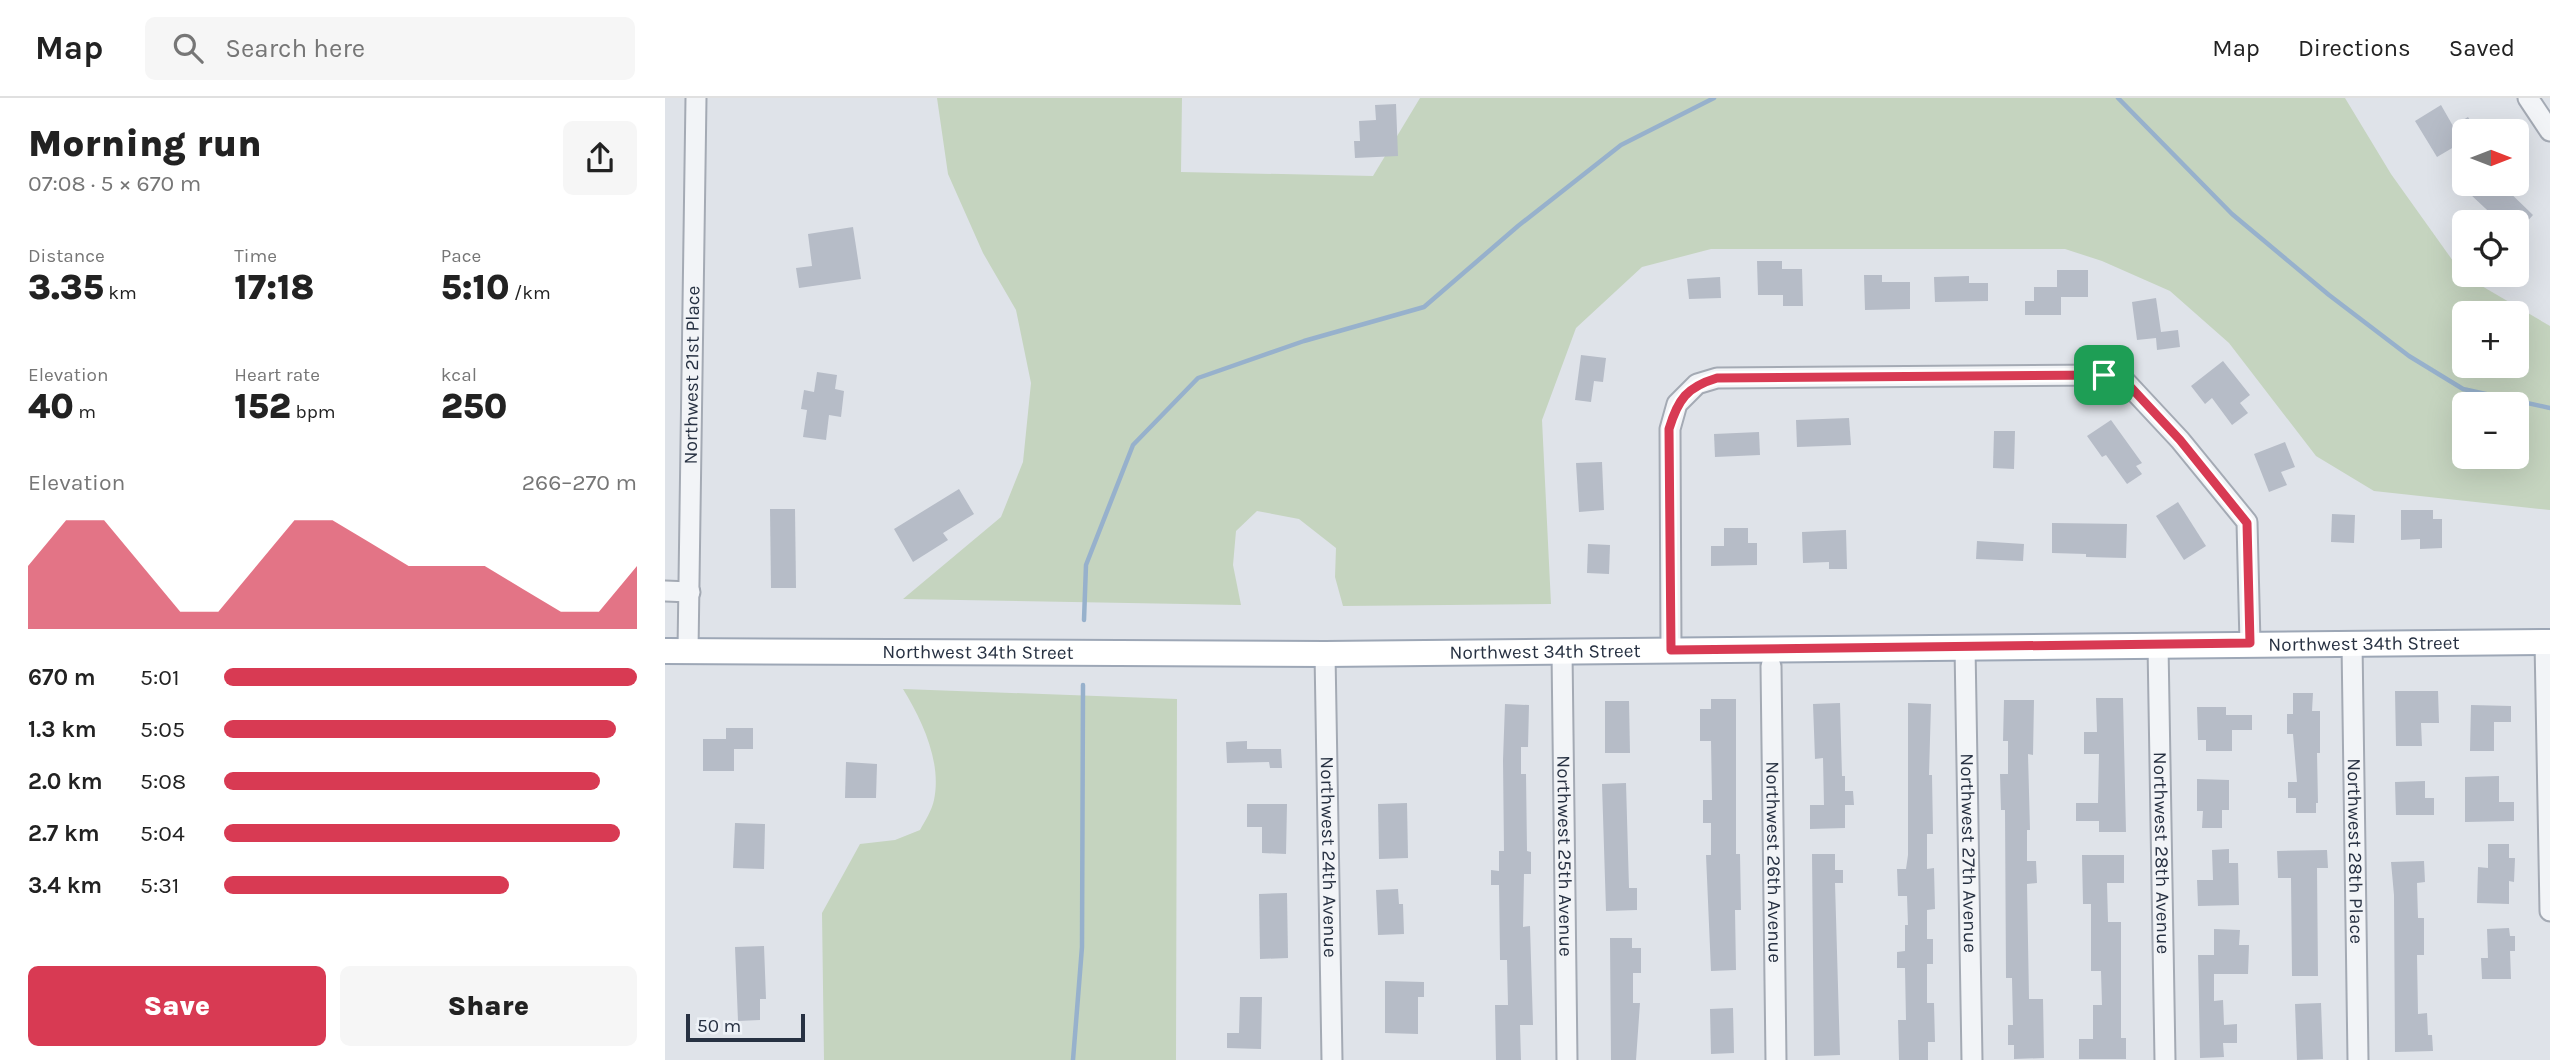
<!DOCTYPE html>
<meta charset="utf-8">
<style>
body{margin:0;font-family:Karla,sans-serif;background:#f6f6f6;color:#222;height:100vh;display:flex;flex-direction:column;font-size:26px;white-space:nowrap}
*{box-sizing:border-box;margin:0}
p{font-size:23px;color:#767676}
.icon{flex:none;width:38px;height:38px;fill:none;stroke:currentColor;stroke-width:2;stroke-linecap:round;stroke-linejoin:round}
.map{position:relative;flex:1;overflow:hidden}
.drawer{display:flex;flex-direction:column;background:#fff;width:665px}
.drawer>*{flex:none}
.needle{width:46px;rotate:90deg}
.fabs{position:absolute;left:1787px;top:21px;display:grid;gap:14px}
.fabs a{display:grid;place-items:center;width:77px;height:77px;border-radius:10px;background:#fff;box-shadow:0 7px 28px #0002;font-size:35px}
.scale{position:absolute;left:21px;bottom:18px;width:119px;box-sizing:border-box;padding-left:7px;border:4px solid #273142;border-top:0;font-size:19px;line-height:24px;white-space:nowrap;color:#273142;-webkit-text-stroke:5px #eef2f7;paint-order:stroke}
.pin{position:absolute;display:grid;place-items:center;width:60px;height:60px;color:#fff;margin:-30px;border-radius:14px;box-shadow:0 4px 10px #0006}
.round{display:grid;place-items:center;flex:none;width:74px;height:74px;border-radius:10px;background:#f6f6f6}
.summary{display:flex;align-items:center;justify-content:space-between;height:119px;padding:0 28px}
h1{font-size:38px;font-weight:800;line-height:52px}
.figures{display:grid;grid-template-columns:repeat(3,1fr);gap:10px;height:119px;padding:7px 28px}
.figures div{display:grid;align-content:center}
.figures b{font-size:35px;font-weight:800}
.figures small{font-size:19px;font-weight:400}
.figures p{font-size:19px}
.chart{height:196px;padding:14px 28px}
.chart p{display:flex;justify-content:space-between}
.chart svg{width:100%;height:126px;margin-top:7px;fill:#d83a53;opacity:.7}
.button{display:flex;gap:14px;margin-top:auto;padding:14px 28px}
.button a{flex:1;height:80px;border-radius:10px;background:#d83a53;color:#fff;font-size:28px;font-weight:800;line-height:80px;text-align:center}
.button a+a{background:#f6f6f6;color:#222}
ul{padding:0 28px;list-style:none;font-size:23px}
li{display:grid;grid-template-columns:112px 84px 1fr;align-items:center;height:52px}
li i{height:18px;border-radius:9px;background:#d83a53}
header{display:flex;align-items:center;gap:42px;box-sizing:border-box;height:98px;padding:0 35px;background:#fff;border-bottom:2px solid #e0e0e0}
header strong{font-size:33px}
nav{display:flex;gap:38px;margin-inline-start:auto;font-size:24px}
.search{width:490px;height:63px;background:#f6f6f6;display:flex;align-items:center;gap:18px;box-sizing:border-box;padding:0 24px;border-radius:10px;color:#767676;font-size:26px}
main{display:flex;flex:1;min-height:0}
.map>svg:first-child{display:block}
</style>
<header>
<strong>Map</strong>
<div class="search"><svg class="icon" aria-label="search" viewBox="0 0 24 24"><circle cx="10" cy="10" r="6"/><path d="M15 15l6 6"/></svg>Search here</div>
<nav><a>Map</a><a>Directions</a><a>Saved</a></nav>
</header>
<main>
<section class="drawer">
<div class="summary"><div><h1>Morning run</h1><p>07:08 · 5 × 670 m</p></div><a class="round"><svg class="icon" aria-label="share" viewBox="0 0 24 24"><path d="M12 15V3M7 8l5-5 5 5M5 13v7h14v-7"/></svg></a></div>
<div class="figures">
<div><p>Distance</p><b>3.35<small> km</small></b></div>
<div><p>Time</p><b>17:18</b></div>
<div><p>Pace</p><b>5:10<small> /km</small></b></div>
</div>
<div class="figures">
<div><p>Elevation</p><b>40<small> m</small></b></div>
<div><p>Heart rate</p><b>152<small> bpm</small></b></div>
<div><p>kcal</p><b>250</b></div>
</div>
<div class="chart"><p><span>Elevation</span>266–270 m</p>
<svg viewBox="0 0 160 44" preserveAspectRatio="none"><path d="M0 44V22L10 6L20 6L30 22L40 38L50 38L60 22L70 6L80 6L90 14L100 22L110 22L120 22L130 30L140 38L150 38L160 22V44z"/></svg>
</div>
<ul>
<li><b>670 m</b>5:01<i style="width:100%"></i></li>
<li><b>1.3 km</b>5:05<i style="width:95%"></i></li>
<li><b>2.0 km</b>5:08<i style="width:91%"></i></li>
<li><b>2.7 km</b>5:04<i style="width:96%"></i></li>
<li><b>3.4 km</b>5:31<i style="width:69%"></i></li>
</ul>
<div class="button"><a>Save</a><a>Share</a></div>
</section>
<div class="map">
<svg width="1885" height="962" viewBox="0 0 1885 962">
<rect width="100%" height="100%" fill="#dfe3e9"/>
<!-- green -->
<g fill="#c5d4bf" fill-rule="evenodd">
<path d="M272,0H517L516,74L708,78L755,0H1680L1726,76L1798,177L1885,228V412L1709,393L1651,358L1564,245L1505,193L1437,163L1400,151H1046L977,169L911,230L877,322L886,506L678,508L670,479L671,450L634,421L592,413L571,433L568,467L576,507L238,501L336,419L358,364L366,285L351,212L318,155L283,76ZM1799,215H1852V268H1799ZM1799,306H1852V359H1799Z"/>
<path d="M238,591L512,601L511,962H159L157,815L195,746L230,742L255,732C260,723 267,712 269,702C277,664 257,622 238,591Z"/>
</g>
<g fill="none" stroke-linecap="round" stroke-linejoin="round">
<!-- stream -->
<g stroke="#97b1cc" stroke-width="4.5">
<polyline points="1453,0 1567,116 1664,197 1744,258 1798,291 1885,310"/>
<polyline points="419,522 421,467 468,347 533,280 639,243 759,209 853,128 956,47 1049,0"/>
<polyline points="408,962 417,849 418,587"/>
</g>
</g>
<!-- building -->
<g fill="#b6bcc7">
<polygon points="731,6 733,58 690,60 689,43 695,43 694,23 711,22 710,7"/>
<polygon points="1776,7 1788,28 1803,19 1812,33 1799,33 1799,43 1772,59 1750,23"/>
<polygon points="1815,86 1836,86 1868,117 1852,135 1852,124 1835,124 1805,96"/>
<polygon points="188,129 196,181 134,190 131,170 147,168 143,136"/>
<polygon points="1092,163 1117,163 1117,171 1137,171 1138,208 1118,208 1118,197 1093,197"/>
<polygon points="1392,172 1423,172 1423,199 1396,199 1396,217 1360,217 1360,203 1369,203 1369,189 1392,189"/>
<polygon points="1199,177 1217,177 1217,184 1245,184 1245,211 1200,212"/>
<polygon points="1304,178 1304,185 1323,185 1323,203 1270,204 1269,179"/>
<polygon points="1055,179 1056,200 1024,201 1022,181"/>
<polygon points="1491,200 1496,234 1513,232 1515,249 1492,252 1491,240 1472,242 1467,204"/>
<polygon points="916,257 941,260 938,284 929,283 926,304 910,302"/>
<polygon points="1558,263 1585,297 1575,305 1583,315 1567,327 1547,300 1540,306 1526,288"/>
<polygon points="152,274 172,277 170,291 179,293 176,319 164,317 161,342 138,339 142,312 136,311 139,292 149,294"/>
<polygon points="1184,320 1186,347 1132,349 1131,322"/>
<polygon points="1446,322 1477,365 1471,368 1477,376 1462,386 1441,357 1437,359 1422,338"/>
<polygon points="1329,333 1350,333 1349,371 1328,370"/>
<polygon points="1094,334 1095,357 1050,359 1049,336"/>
<polygon points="1620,344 1630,369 1616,374 1622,387 1604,394 1589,356"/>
<polygon points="937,364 939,412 914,414 911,365"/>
<polygon points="294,391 309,416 278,435 283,442 248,464 229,431"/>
<polygon points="1513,404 1541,448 1519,462 1491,418"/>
<polygon points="105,411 130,411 131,490 106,490"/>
<polygon points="1736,412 1768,412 1768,421 1777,421 1777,450 1755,451 1755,441 1736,442"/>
<polygon points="1667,416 1690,417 1689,445 1666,444"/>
<polygon points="1387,425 1462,426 1461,460 1421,459 1421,456 1387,455"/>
<polygon points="1059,430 1083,430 1083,445 1092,445 1092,467 1046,468 1046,448 1059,448"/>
<polygon points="1181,432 1182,471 1164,471 1164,464 1138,465 1137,434"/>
<polygon points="1312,443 1359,446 1358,463 1311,461"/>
<polygon points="923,446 945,447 944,476 922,475"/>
<polygon points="1730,593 1773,593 1774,625 1756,625 1757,648 1731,648"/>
<polygon points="1628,595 1648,595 1647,613 1655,613 1655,655 1652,655 1653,705 1651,705 1651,715 1631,715 1631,700 1623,700 1623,684 1632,684 1628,636 1622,636 1622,616 1628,616"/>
<polygon points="1431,600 1458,600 1461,734 1434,734 1434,723 1411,723 1411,705 1433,705 1434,656 1419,656 1419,634 1432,634"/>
<polygon points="1046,601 1071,601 1071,756 1075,756 1076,812 1070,812 1071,872 1046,873 1041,757 1046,757 1046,725 1038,725 1038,702 1047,702 1046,643 1035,643 1035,611 1046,611"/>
<polygon points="1339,602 1369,602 1368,657 1363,656 1365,732 1362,732 1362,763 1371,763 1372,785 1362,786 1364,901 1378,901 1379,960 1349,961 1349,947 1343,947 1343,927 1348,927 1347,880 1341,880 1340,712 1336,712 1335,676 1343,676 1343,643 1338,643"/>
<polygon points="940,603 964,603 965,655 940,655"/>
<polygon points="1175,605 1177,678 1180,678 1180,693 1188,693 1189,707 1180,707 1180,730 1145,731 1145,707 1159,707 1158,660 1150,661 1148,606"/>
<polygon points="1243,605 1266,606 1264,677 1267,677 1268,736 1262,736 1262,771 1269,770 1270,811 1262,812 1262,841 1268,841 1268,866 1262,866 1262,905 1269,905 1270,944 1263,944 1263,962 1234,962 1233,922 1241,922 1240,870 1232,870 1232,854 1240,853 1240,827 1243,827 1242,798 1233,798 1232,771 1241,771 1243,757"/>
<polygon points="840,606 864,607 863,649 856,649 856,676 861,676 862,753 866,754 866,776 859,776 858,829 865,828 868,927 855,927 856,962 831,962 830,907 843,907 842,862 835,862 834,787 826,787 826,772 834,773 834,753 839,753 838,662"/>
<polygon points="1806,607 1846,608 1846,624 1829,624 1829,653 1805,653"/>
<polygon points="1532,609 1561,609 1561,617 1587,617 1587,632 1567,632 1567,653 1541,653 1541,642 1533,642"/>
<polygon points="61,630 88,630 88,651 69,651 69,673 38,673 38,641 61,641"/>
<polygon points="582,643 582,651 616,651 617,670 605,670 604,664 562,665 561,644"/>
<polygon points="181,664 212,666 211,700 180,700"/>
<polygon points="1834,678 1834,704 1849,704 1849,723 1800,724 1800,679"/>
<polygon points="1532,681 1564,682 1564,712 1557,712 1557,730 1537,730 1538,713 1532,713"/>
<polygon points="1760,683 1760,700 1769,700 1769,717 1731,717 1730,684"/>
<polygon points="961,685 964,790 972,790 972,812 941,813 937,686"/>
<polygon points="742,705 743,760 714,761 713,706"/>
<polygon points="582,706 622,706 621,756 597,755 597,729 582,729"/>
<polygon points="70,725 100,726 99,771 68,770"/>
<polygon points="1823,746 1844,746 1844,760 1850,760 1849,784 1844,783 1844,806 1812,805 1813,769 1823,770"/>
<polygon points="1564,751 1564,765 1573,765 1574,807 1533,808 1532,782 1548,782 1547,752"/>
<polygon points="1662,752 1663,770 1652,770 1653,878 1627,878 1626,780 1613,780 1612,753"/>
<polygon points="1147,756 1170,756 1170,772 1178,772 1178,785 1170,785 1175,957 1149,958"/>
<polygon points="1417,757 1459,757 1459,785 1442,785 1443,824 1456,824 1456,940 1461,940 1461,961 1414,961 1414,941 1428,941 1428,907 1437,907 1436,873 1426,873 1426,806 1418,806"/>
<polygon points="1759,763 1760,784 1752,785 1753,820 1759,820 1759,857 1752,857 1753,916 1762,915 1763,937 1767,937 1768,953 1730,954 1729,797 1726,764"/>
<polygon points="733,791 734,806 738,806 739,836 713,837 711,792"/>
<polygon points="622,795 623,860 595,861 594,796"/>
<polygon points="1844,830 1845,838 1850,838 1850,853 1845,853 1846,881 1817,881 1816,860 1823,860 1822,831"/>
<polygon points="1549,831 1575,832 1574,847 1584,847 1583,876 1549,876 1549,903 1558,902 1559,927 1572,926 1572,945 1558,945 1559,959 1535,960 1533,857 1549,857"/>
<polygon points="945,840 967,840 967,850 976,850 976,875 968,875 968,905 975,905 971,962 946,962"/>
<polygon points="99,848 101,901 95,901 95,922 73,923 70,849"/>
<polygon points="720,883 759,884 759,899 753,899 753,936 720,935"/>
<polygon points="575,899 597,899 596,951 562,950 562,935 574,935"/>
<polygon points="1656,905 1658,961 1632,962 1630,906"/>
<polygon points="1068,910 1069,955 1046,956 1045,911"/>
</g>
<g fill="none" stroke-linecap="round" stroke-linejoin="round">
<defs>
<g id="minor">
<polyline points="1863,0 1885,33"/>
<polyline points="0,493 25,494"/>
<polyline points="1880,544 1885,813"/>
<path id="s1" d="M1687,545L1693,962"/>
<path id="s2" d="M1493,547L1500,962"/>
<path id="s3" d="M1300,549L1307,962"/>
<polyline points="1006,552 1005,331 1012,306 1032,286 1052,280 1439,277 1459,282 1515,342 1582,424 1585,545"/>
<path id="s4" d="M23,553L31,0"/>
<path id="s5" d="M897,553L902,962"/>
<path id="s6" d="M660,556L667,962"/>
<path id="s7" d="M1106,568L1111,962"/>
</g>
<g id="major">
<path id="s8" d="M0,553L660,556L1885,544"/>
</g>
</defs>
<!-- minor casing -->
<use href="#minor" stroke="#a4aab4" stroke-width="23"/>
<!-- major casing -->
<use href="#major" stroke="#9da7b6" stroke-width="28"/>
<!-- minor -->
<use href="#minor" stroke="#f2f4f7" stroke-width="19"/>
<!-- major -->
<use href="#major" stroke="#fff" stroke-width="24"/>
</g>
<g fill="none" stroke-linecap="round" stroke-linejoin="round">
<defs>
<path id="route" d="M1439,277L1459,282L1515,342L1582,425L1585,545L1006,552L1004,331C1013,301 1022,289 1052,280Z"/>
</defs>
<!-- route casing -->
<use href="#route" stroke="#fff" stroke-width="14"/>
<!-- route -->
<use href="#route" stroke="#d83a53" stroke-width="9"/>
</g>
<g text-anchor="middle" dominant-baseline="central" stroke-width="5" stroke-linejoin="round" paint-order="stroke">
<!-- street labels -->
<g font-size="19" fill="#273142" stroke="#eef2f7">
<text stroke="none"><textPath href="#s4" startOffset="276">Northwest 21st Place</textPath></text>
<text stroke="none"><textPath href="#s8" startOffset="1699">Northwest 34th Street</textPath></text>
<text stroke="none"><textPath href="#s8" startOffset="880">Northwest 34th Street</textPath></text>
<text stroke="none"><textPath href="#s8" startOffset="313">Northwest 34th Street</textPath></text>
<text stroke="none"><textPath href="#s1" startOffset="208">Northwest 28th Place</textPath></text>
<text stroke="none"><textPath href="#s2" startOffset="208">Northwest 28th Avenue</textPath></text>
<text stroke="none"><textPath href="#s3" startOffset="206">Northwest 27th Avenue</textPath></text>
<text stroke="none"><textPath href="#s5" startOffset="205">Northwest 25th Avenue</textPath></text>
<text stroke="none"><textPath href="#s6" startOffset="203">Northwest 24th Avenue</textPath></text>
<text stroke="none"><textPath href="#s7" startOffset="196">Northwest 26th Avenue</textPath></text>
</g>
</g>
</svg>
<div class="fabs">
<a><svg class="needle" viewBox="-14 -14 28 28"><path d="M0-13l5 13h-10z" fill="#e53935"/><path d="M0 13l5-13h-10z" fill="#767676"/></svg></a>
<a><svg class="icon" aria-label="locate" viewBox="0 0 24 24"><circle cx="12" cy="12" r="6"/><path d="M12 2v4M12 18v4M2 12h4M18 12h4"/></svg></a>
<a>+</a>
<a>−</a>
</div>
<div class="scale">50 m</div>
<div class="pin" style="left:1439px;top:277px;background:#1e9e55"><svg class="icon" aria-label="arrive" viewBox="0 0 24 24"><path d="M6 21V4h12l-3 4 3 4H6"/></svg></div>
</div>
</main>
